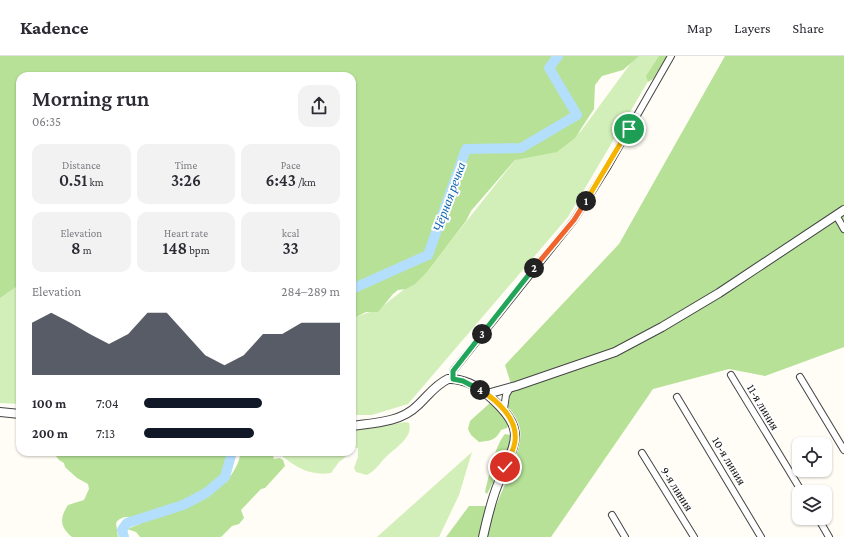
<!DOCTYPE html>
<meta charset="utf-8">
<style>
body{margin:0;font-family:"Crimson Pro",serif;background:#f2f2f3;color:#2b2b33;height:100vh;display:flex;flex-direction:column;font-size:15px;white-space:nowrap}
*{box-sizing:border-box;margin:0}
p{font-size:13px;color:#7c7c81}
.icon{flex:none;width:22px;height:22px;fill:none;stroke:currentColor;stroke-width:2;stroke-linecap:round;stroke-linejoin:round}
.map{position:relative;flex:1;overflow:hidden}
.panel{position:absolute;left:16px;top:16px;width:340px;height:384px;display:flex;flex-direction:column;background:#fff;border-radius:12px;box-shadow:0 1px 3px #0004}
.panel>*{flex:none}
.tools{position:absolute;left:792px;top:381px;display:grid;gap:8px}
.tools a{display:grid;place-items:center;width:40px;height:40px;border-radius:8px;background:#fff;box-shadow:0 1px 3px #0004;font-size:20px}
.pin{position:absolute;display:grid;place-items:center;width:34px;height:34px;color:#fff;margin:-17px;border:2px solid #fff;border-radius:50%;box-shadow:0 1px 4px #0007}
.km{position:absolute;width:20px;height:20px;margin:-10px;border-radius:50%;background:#222;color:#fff;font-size:11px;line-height:20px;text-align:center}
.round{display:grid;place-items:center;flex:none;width:42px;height:42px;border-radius:12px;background:#f2f2f3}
.summary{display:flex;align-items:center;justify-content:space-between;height:68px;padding:0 16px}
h1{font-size:22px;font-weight:600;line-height:30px}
.metrics{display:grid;grid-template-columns:repeat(3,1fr);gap:6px;height:68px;padding:4px 16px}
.metrics div{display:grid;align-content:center;border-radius:10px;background:#f2f2f3;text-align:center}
.metrics b{font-size:17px;font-weight:600}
.metrics small{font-size:11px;font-weight:400}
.metrics p{font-size:11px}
.chart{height:112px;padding:8px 16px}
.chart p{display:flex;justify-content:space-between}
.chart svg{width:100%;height:72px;margin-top:4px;fill:#111827;opacity:.7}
ul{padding:0 16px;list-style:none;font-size:13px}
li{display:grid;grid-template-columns:64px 48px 1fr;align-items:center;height:30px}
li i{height:10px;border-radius:5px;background:#111827}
header{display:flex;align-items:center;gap:24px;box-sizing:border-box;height:56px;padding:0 20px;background:#fff;border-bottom:1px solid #e1e1e2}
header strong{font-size:19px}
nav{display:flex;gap:22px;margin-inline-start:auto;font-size:14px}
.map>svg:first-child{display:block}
</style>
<header>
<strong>Kadence</strong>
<nav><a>Map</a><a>Layers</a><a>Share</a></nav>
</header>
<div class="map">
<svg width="844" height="481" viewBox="0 0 844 481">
<rect width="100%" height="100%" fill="#fffdf5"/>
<!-- green -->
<g fill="#d3efb9">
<polygon points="636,0 663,0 568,161 408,348 372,359 352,359 352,262 379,253 426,216 516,103 554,96 581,75"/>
<polygon points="20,227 20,348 0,347 0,241"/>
<path d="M406,366L409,367C414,382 393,393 385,402C379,408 375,415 367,419L356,416L354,412L358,401V392H352V375Z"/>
<path d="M281,396H348L349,398L339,406L331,417C311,420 296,412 281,399Z"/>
<polygon points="472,396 459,439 439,481 377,481"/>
</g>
<!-- forest -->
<g fill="#b6e197">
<polygon points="0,0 639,0 623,14 602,20 595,29 594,53 575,82 557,96 515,104 471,155 466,165 426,217 415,228 406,233 398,234 393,238 378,256 366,256 352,263 352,20 20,20 20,228 0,242"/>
<polygon points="659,0 667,0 653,23 648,26 646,20"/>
<path d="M725,0H844V291L765,320L729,313L653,333L551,481H446L469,450H496C503,431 524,391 520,373C518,364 514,358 508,351L510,339L513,334L505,309L619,188Z"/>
<path d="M491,346L502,357L508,369L507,372L501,374C496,384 490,385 479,386L471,379L468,373L470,365Z"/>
<path d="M505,378L510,379L509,395L487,438L485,436C489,420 495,389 505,378Z"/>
<path d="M53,396H229V411L217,427H226C231,419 241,406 240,396H272L274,403L280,402L283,404L285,410L265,432L261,433L241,454L244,462L239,468L232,470L221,481H140L136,476L127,473L140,468C135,459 121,459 116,467L118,481H72C59,471 60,461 68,449L84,444L89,433L88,428L77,422L65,411L64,407L59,404Z"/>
</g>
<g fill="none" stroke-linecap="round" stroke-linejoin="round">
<!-- river -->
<g stroke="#b4dffc" stroke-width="10">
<polyline points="352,233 428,199 466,93 521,92 577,59 549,12 558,0"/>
<polyline points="124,481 122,474 127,467 183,449 206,437 225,421 232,396"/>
</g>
<defs>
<g id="minor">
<polyline points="836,159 844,173"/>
<polyline points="731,319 802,436"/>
<polyline points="800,321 844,394"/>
<polyline points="453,323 453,315 574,164 608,110 671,0"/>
<polyline points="677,341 761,481"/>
<polyline points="504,353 506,339 510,332"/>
<polyline points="642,397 694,481"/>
<polyline points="612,459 625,481"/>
<polyline points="818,462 829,481"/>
</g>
<g id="tertiary">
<polyline points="487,338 516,330 615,296 662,271 719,237 844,154"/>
<polyline points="0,356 20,358"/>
<path d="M352,370C374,367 401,366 417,350C427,341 435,329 448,323C462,322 478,330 489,340C529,375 515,385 498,428C491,445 487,463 483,481"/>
</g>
</defs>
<!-- minor casing -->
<use href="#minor" stroke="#444" stroke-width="8"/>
<!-- tertiary casing -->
<use href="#tertiary" stroke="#444" stroke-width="10"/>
<!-- minor -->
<use href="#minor" stroke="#fff" stroke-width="6"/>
<!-- tertiary -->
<use href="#tertiary" stroke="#fff" stroke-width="8"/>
</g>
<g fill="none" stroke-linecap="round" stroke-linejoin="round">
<defs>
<polyline id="split-1" points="586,145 629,73"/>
<polyline id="split-2" points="534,212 574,164 586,145"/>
<polyline id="split-3" points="482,278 534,212"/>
<polyline id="split-4" points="480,334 463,325 453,323 453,315 482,278"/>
<path id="split-5" d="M480,334C497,344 518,363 515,385C514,394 509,403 505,411"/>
</defs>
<!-- split-1 casing -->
<use href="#split-1" stroke="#fff" stroke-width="8"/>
<!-- split-2 casing -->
<use href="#split-2" stroke="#fff" stroke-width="8"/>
<!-- split-3 casing -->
<use href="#split-3" stroke="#fff" stroke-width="8"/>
<!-- split-4 casing -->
<use href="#split-4" stroke="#fff" stroke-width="8"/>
<!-- split-5 casing -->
<use href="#split-5" stroke="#fff" stroke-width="8"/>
<!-- split-1 -->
<use href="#split-1" stroke="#f5b400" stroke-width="5"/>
<!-- split-2 -->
<use href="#split-2" stroke="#f0652b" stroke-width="5"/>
<!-- split-3 -->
<use href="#split-3" stroke="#22a559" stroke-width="5"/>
<!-- split-4 -->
<use href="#split-4" stroke="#22a559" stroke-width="5"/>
<!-- split-5 -->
<use href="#split-5" stroke="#f5b400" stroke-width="5"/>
</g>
<g text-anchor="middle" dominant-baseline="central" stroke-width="4" stroke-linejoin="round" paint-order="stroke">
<!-- street labels -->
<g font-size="12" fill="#111" stroke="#fff">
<text transform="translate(763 351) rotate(59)">11-я линия</text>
<text transform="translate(729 405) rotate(59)">10-я линия</text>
<text transform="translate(677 433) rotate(58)">9-я линия</text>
</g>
<!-- water labels -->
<g font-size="13" font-style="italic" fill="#0c64b1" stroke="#fff">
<text transform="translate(449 141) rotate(-70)">Чёрная речка</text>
</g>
</g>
</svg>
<div class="tools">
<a><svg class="icon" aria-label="locate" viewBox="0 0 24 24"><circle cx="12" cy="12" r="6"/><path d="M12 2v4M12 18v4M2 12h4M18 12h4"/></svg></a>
<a><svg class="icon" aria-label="layers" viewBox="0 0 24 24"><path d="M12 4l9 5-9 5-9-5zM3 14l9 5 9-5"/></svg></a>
</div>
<div class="pin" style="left:629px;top:73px;background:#1e9e55"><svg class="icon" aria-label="arrive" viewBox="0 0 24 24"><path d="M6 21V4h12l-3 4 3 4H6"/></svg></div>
<div class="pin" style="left:505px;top:411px;background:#d93025"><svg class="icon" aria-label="check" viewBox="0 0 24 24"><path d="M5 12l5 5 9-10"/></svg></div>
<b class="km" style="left:586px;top:145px">1</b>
<b class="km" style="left:534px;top:212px">2</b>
<b class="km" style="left:482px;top:278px">3</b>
<b class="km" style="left:480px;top:334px">4</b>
<section class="panel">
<div class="summary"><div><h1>Morning run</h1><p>06:35</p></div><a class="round"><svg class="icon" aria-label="share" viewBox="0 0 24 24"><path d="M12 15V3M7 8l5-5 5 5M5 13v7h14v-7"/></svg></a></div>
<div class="metrics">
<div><p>Distance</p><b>0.51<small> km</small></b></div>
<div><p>Time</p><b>3:26</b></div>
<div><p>Pace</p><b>6:43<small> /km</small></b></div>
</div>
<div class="metrics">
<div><p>Elevation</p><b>8<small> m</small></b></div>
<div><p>Heart rate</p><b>148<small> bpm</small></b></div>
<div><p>kcal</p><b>33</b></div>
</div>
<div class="chart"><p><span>Elevation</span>284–289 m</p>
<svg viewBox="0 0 160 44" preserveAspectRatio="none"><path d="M0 44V12L10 6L20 12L30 19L40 25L50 19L60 6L70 6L80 19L90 32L100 38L110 32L120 19L130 19L140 12L150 12L160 12V44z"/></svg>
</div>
<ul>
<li><b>100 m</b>7:04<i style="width:60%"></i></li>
<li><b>200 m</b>7:13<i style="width:56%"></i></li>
</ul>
</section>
</div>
